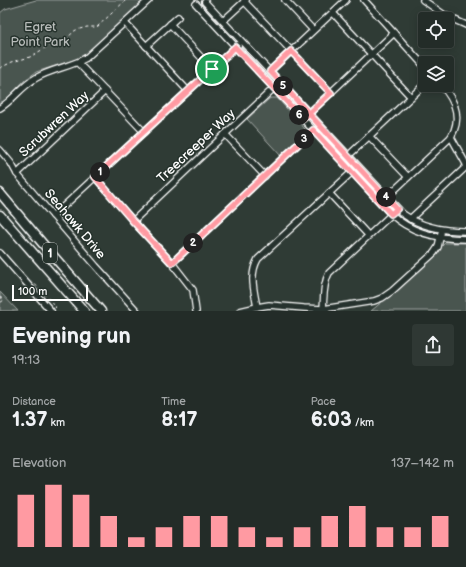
<!DOCTYPE html>
<meta charset="utf-8">
<style>
body{margin:0;font-family:"Balsamiq Sans",sans-serif;background:#2f3834;color:#f1f3f6;height:100vh;display:flex;flex-direction:column;font-size:15px;white-space:nowrap}
*{box-sizing:border-box;margin:0}
p{font-size:13px;color:#a3a7a8}
.icon{flex:none;width:22px;height:22px;fill:none;stroke:currentColor;stroke-width:2;stroke-linecap:round;stroke-linejoin:round}
.map{position:relative;height:311px;overflow:hidden}
.details{display:flex;flex-direction:column;background:#232c28;flex:1}
.details>*{flex:none}
.controls{position:absolute;left:418px;top:12px;display:grid;gap:8px}
.controls a{display:grid;place-items:center;width:36px;height:36px;border-radius:4px;background:#232c28;box-shadow:0 2px 10px #0003,0 0 0 1px #404845;font-size:20px}
.scale{position:absolute;left:12px;bottom:10px;width:76px;box-sizing:border-box;padding-left:4px;border:2px solid #fff;border-top:0;font-size:11px;line-height:14px;white-space:nowrap;color:#fff;-webkit-text-stroke:3px #26332d;paint-order:stroke}
.pin{position:absolute;display:grid;place-items:center;width:34px;height:34px;color:#fff;margin:-17px;border:2px solid #fff;border-radius:50%;box-shadow:0 1px 4px #0007}
.km{position:absolute;width:20px;height:20px;margin:-10px;border-radius:50%;background:#222;color:#fff;font-size:11px;line-height:20px;text-align:center}
.round{display:grid;place-items:center;flex:none;width:42px;height:42px;border-radius:4px;background:#2f3834}
.overview{display:flex;align-items:center;justify-content:space-between;height:68px;padding:0 12px}
h1{font-size:22px;font-weight:700;line-height:30px}
.figures{display:grid;grid-template-columns:repeat(3,1fr);gap:6px;height:68px;padding:4px 12px}
.figures div{display:grid;align-content:center}
.figures b{font-size:20px;font-weight:700}
.figures small{font-size:11px;font-weight:400}
.figures p{font-size:11px}
.chart{height:112px;padding:8px 12px}
.chart p{display:flex;justify-content:space-between}
.chart svg{width:100%;height:72px;margin-top:4px;stroke:#ff9aa2;stroke-width:6}
.map>svg:first-child{display:block}
</style>
<div class="map">
<svg width="466" height="311" viewBox="0 0 466 311">
<rect width="100%" height="100%" fill="#2f3b35"/>
<filter id="ink" filterUnits="userSpaceOnUse"><feTurbulence type="fractalNoise" baseFrequency=".025" numOctaves="2"/><feDisplacementMap in="SourceGraphic" scale="8" xChannelSelector="R" yChannelSelector="G"/><feConvolveMatrix kernelMatrix="1 2 1 2 8 2 1 2 1" color-interpolation-filters="sRGB"/></filter>
<g filter="url(#ink)">
<!-- green -->
<g fill="#4a544f" stroke="#a4aaa7">
<polygon points="36,0 145,0 88,52 77,59 36,72 25,80 3,102 0,104 0,13 5,9"/>
<polygon points="271,98 277,98 305,129 303,136 281,156 247,119 269,99"/>
<polygon points="445,243 466,243 466,311 371,311 395,291"/>
<polygon points="0,292 18,311 0,311"/>
</g>
<g fill="none" stroke-linecap="round" stroke-linejoin="round">
<defs>
<g id="minor">
<polyline points="285,0 313,30"/>
<polyline points="364,0 425,67"/>
<polyline points="423,0 446,16 466,25"/>
<polyline points="244,1 331,93"/>
<path d="M205,2L403,214C421,227 444,231 466,231"/>
<path d="M196,4L391,214C411,233 439,239 466,239"/>
<polyline points="333,13 411,97"/>
<polyline points="223,21 246,0"/>
<polyline points="125,23 188,91"/>
<polyline points="170,24 212,69"/>
<polyline points="146,46 178,17"/>
<polyline points="78,63 105,91 144,132"/>
<polyline points="270,71 346,0"/>
<path d="M0,108C13,100 22,86 36,78C51,69 70,67 86,58L149,0"/>
<polyline points="307,115 394,33"/>
<polyline points="225,134 265,176"/>
<polyline points="369,136 408,177"/>
<polyline points="451,137 466,164"/>
<polyline points="0,150 11,163 17,174 96,266 137,311"/>
<polyline points="348,156 425,84"/>
<polyline points="17,174 105,91"/>
<polyline points="95,177 133,221 172,263 193,290 196,311"/>
<polyline points="329,193 368,235"/>
<path d="M387,197L451,137C462,118 456,101 441,85"/>
<polyline points="53,216 238,45"/>
<polyline points="410,219 466,167"/>
<polyline points="133,221 274,88"/>
<polyline points="0,253 51,311"/>
<polyline points="172,263 313,130"/>
<path d="M257,307C254,290 249,275 258,259L352,172"/>
<path d="M323,309C324,297 323,284 329,273L397,209"/>
<polyline points="240,311 257,307 269,305 304,308 323,309 374,301 382,298 392,291 434,253 438,247 441,233"/>
</g>
<g id="highway">
<polyline points="0,193 43,244 101,311"/>
<polyline points="0,215 84,311"/>
</g>
</defs>
<!-- minor casing -->
<use href="#minor" stroke="#fff" stroke-width="8"/>
<!-- highway casing -->
<use href="#highway" stroke="#fff" stroke-width="11"/>
<!-- path -->
<g stroke="#fff" stroke-width="1" stroke-dasharray="3 3" stroke-linecap="butt">
<polyline points="0,68 12,62 30,57 45,48 66,40 73,32 76,30 87,27 97,27 126,0"/>
<polyline points="31,280 56,307 55,308"/>
<polyline points="0,297 4,300 0,303"/>
</g>
<!-- minor -->
<use href="#minor" stroke="#26332d" stroke-width="5.5"/>
<!-- highway -->
<use href="#highway" stroke="#26332d" stroke-width="8"/>
</g>
</g>
<g fill="none" stroke-linecap="round" stroke-linejoin="round" filter="url(#ink)">
<defs>
<path id="route" d="M212,69L95,177L133,221L172,263L313,130L391,214L397,209C354,163 312,117 270,71L291,51L331,93L303,119L235,47L212,69"/>
</defs>
<!-- route casing -->
<use href="#route" stroke="#fff" stroke-width="8"/>
<!-- route -->
<use href="#route" stroke="#ff9aa2" stroke-width="5"/>
</g>
<g text-anchor="middle" dominant-baseline="central" stroke-width="3" stroke-linejoin="round" paint-order="stroke">
<!-- shield labels -->
<rect fill="#26332d" stroke="#bec2c0" stroke-width="1" x="43" y="243" width="14" height="20" rx="3"/>
<g font-size="12" font-weight="bold" fill="#fff">
<text x="50" y="253">1</text>
</g>
<!-- park labels -->
<g font-size="13" fill="#b7bbb9" stroke="#26332d">
<text x="40" y="27">Egret<tspan x="40" dy="15">Point Park</tspan></text>
</g>
<!-- street labels -->
<g font-size="13" fill="#fff" stroke="#26332d">
<text transform="translate(54 124) rotate(-43)">Scrubwren Way</text>
<text transform="translate(196 146) rotate(-43)">Treecreeper Way</text>
<text transform="translate(75 224) rotate(50)">Seahawk Drive</text>
</g>
</g>
</svg>
<div class="controls">
<a><svg class="icon" aria-label="locate" viewBox="0 0 24 24"><circle cx="12" cy="12" r="6"/><path d="M12 2v4M12 18v4M2 12h4M18 12h4"/></svg></a>
<a><svg class="icon" aria-label="layers" viewBox="0 0 24 24"><path d="M12 4l9 5-9 5-9-5zM3 14l9 5 9-5"/></svg></a>
</div>
<div class="scale">100 m</div>
<div class="pin" style="left:212px;top:69px;background:#1e9e55"><svg class="icon" aria-label="arrive" viewBox="0 0 24 24"><path d="M6 21V4h12l-3 4 3 4H6"/></svg></div>
<b class="km" style="left:100px;top:172px">1</b>
<b class="km" style="left:193px;top:243px">2</b>
<b class="km" style="left:304px;top:139px">3</b>
<b class="km" style="left:386px;top:197px">4</b>
<b class="km" style="left:283px;top:86px">5</b>
<b class="km" style="left:299px;top:115px">6</b>
</div>
<section class="details">
<div class="overview"><div><h1>Evening run</h1><p>19:13</p></div><a class="round"><svg class="icon" aria-label="share" viewBox="0 0 24 24"><path d="M12 15V3M7 8l5-5 5 5M5 13v7h14v-7"/></svg></a></div>
<div class="figures">
<div><p>Distance</p><b>1.37<small> km</small></b></div>
<div><p>Time</p><b>8:17</b></div>
<div><p>Pace</p><b>6:03<small> /km</small></b></div>
</div>
<div class="chart"><p><span>Elevation</span>137–142 m</p>
<svg viewBox="0 0 160 44" preserveAspectRatio="none"><path d="M5 44V12M15 44V6M25 44V12M35 44V25M45 44V38M55 44V32M65 44V25M75 44V25M85 44V32M95 44V38M105 44V32M115 44V25M125 44V19M135 44V32M145 44V32M155 44V25"/></svg>
</div>
</section>
